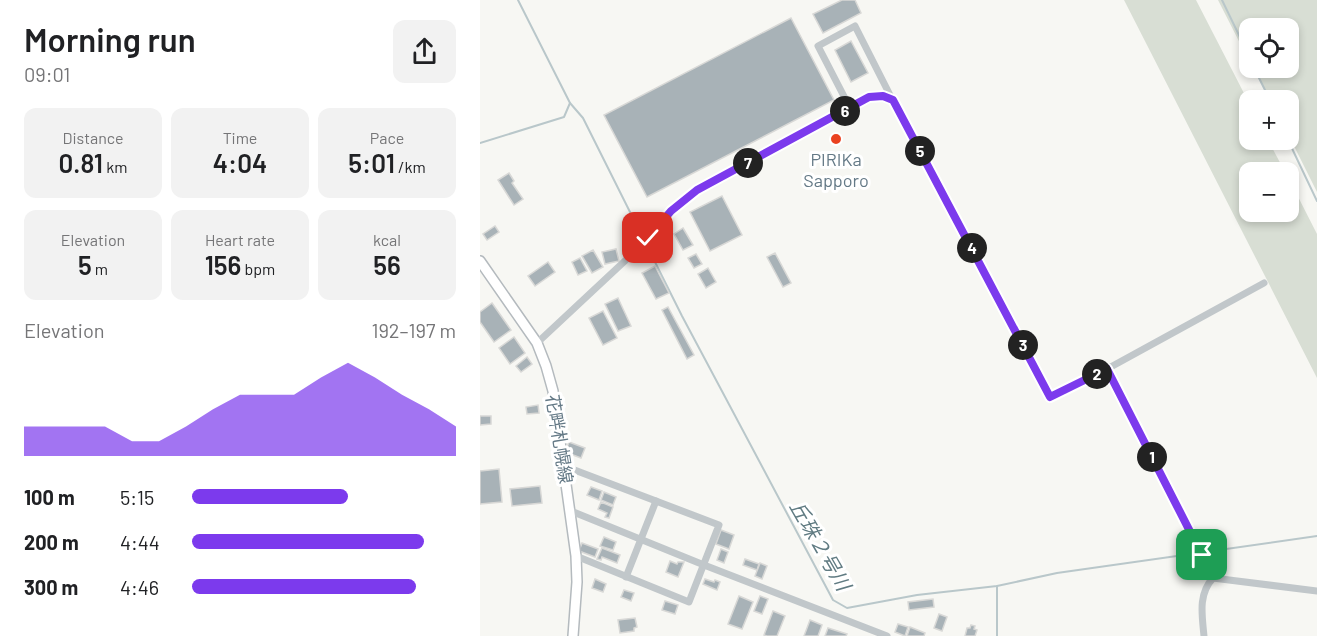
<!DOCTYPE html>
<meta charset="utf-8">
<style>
body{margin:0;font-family:Barlow,"Noto Sans JP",sans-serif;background:#f2f2f2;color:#202124;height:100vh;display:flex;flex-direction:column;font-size:22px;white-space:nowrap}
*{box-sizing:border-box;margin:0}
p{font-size:20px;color:#757577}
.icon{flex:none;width:33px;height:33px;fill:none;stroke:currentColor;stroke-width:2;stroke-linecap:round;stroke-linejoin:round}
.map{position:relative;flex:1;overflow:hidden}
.drawer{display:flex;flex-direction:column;background:#fff;width:480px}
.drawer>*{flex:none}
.tools{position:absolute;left:759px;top:18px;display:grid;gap:12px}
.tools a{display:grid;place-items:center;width:60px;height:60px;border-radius:12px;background:#fff;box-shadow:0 3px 9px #0003;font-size:30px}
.pin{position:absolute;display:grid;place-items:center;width:51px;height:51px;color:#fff;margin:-26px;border-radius:12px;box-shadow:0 3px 9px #0006}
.km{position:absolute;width:30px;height:30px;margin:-15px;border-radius:50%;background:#222;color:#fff;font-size:16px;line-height:30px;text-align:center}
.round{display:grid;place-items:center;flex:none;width:63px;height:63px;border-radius:12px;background:#f2f2f2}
.headline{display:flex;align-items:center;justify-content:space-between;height:102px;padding:0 24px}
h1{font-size:33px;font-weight:600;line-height:45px}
.stats{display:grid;grid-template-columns:repeat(3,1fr);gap:9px;height:102px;padding:6px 24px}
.stats div{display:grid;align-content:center;border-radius:12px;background:#f2f2f2;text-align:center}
.stats b{font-size:26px;font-weight:600}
.stats small{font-size:16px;font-weight:400}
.stats p{font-size:16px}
.chart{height:168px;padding:12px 24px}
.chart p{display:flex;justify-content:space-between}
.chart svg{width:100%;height:108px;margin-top:6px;fill:#7c3aed;opacity:.7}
ul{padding:0 24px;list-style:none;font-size:20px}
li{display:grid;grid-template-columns:96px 72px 1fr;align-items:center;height:45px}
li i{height:15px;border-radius:8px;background:#7c3aed}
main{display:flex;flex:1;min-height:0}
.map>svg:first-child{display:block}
</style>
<main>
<section class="drawer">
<div class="headline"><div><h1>Morning run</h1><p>09:01</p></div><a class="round"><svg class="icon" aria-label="share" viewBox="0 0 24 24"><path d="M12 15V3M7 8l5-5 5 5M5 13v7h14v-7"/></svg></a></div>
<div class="stats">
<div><p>Distance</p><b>0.81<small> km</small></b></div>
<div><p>Time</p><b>4:04</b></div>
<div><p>Pace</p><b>5:01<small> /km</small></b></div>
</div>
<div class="stats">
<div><p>Elevation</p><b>5<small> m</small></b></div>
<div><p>Heart rate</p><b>156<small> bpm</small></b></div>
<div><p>kcal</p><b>56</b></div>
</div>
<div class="chart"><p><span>Elevation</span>192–197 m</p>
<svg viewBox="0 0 160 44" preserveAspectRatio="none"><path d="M0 44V32L10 32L20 32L30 32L40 38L50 38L60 32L70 25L80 19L90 19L100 19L110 12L120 6L130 12L140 19L150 25L160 32V44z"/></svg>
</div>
<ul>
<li><b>100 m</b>5:15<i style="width:59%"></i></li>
<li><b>200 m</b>4:44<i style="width:88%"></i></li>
<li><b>300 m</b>4:46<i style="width:85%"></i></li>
</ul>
</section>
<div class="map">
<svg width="837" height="636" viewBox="0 0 837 636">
<rect width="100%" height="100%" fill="#f7f7f3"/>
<!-- green -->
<g fill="#d8ded4">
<polygon points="644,0 716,0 769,103 770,140 788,140 805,172 770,172 770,212 808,212 809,179 837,234 837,378"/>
<polygon points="738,0 837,0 837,192 809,136 808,100 790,100 773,68 808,68 808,28 770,28 769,61"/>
</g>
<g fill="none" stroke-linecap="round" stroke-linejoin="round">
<!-- stream -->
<g stroke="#b9c7ca" stroke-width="2">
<polyline points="38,0 90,103 103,118 202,316 353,600 367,608 437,595 517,586 577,573 837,536"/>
<polyline points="742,0 770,58"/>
<polyline points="774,68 790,100"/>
<polyline points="808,140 837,201"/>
<polyline points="0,143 84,117 90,103"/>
<polyline points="517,586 517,636"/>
</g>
</g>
<!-- building -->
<g fill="#a8b2b7" stroke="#d8d8d6" stroke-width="1.5">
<polygon points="362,0 375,0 381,13 343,33 333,14"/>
<polygon points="311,18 354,100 167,197 124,115"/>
<polygon points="371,41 388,73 371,82 355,50"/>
<polygon points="29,173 34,181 32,183 43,199 34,205 18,180"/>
<polygon points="242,196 262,235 230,251 210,212"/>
<polygon points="15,226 19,232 7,240 3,234"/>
<polygon points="203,228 213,245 203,250 194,234"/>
<polygon points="136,249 139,261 125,264 122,252"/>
<polygon points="113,250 123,267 112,273 102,256"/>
<polygon points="295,253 311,283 303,287 287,257"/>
<polygon points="216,254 222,264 214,268 208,258"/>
<polygon points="100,258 107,271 98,275 92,262"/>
<polygon points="68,262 75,272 55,286 48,276"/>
<polygon points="175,266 189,293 176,299 162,273"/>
<polygon points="228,268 236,282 226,288 218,274"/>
<polygon points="138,298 151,326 138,331 125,304"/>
<polygon points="12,303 31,330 14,342 0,322 0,312"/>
<polygon points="188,307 214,355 207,359 182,310"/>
<polygon points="123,311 137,338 123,345 109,318"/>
<polygon points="34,337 45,353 30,364 19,348"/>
<polygon points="47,357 52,364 41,372 36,366"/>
<polygon points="58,405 59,413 47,414 46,407"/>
<polygon points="0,416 11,416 11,424 0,425"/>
<polygon points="89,442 105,448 101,458 85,452"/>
<polygon points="19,469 22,502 0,504 0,471"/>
<polygon points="60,486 62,503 32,506 30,489"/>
<polygon points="111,487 122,491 119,500 107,495"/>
<polygon points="124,492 136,497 133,505 121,500"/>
<polygon points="121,502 133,507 129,518 125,517 127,513 118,509"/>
<polygon points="241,530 254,535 249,549 236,544"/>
<polygon points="124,537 136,542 133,550 120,546"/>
<polygon points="102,543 118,549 115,557 99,551"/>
<polygon points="122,548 140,555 137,563 122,557 121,560 117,559"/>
<polygon points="241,549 248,552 244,563 237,560"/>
<polygon points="265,559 279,564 277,570 263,565"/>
<polygon points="190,561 197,564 198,562 204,562 198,577 186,572"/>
<polygon points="280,563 287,566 282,579 275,576"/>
<polygon points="115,579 126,584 123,592 112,588"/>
<polygon points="225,579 234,582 235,580 240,582 237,590 223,584"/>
<polygon points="144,590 154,593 151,601 141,597"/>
<polygon points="259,596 273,602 262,629 248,624"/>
<polygon points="280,596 288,599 282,614 274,611"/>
<polygon points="453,599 454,607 429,610 428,602"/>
<polygon points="185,601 198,605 195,614 182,610"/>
<polygon points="293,611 305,616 297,636 287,636 284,635"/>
<polygon points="459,614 467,617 462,631 454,628"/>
<polygon points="155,618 157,627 154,628 154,631 140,633 138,620"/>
<polygon points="330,620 342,625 338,636 324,636"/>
<polygon points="418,624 428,627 425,636 415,632"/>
<polygon points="491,625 495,626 494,629 497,630 495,636 485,636 487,628 490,628"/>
<polygon points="430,627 445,633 444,636 427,636"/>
<polygon points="348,628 367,634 366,636 345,636"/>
</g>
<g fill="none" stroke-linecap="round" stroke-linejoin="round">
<defs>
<polyline id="secondary" points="0,261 57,343 66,366 73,391 96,556 97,582 93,636"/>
</defs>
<!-- secondary casing -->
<use href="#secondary" stroke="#b4babe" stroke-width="12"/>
<!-- street -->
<g stroke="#c1c7ca" stroke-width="7">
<polyline points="370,108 338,46 375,26 413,101"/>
<polyline points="57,343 148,258 191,211 217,190 389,97 403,96 413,101 571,397 627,369 784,283"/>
<polyline points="627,369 733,578 837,591"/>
<polyline points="84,466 239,525 209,602 96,556"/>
<polyline points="91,511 224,565 407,636"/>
<polyline points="146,577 176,501"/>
<path d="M724,636C722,615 718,594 733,578"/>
</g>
<!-- secondary -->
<use href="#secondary" stroke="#fff" stroke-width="9"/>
</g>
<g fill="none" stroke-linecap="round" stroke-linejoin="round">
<defs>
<polyline id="route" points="168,238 191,211 217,190 389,97 403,96 413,100 570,397 627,369 722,555"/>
</defs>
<!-- route casing -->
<use href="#route" stroke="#fff" stroke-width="12"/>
<!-- route -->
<use href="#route" stroke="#7c3aed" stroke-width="8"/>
</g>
<!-- markers -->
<circle fill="#ea4220" stroke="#fff" stroke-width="2" cx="356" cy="139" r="6"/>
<g text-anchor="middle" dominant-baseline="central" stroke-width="6" stroke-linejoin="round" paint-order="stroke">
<!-- poi labels -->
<g font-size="18" fill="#647986" stroke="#fff">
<text x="356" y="159">PIRIKa<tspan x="356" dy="21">Sapporo</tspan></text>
</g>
<!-- street labels -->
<g font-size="18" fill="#647986" stroke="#fff">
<text transform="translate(80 439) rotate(81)">花畔札幌線</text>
</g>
<!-- water labels -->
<g font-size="20" font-style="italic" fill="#607b82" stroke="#fff">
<text transform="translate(341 545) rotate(60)">丘珠２号川</text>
</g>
</g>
</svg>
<div class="tools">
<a><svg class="icon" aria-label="locate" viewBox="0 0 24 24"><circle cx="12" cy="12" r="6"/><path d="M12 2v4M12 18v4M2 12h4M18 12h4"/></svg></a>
<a>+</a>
<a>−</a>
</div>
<div class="pin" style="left:722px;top:555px;background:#1e9e55"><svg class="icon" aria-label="arrive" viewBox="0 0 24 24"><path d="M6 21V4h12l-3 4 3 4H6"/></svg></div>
<div class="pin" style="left:168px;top:238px;background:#d93025"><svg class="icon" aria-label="check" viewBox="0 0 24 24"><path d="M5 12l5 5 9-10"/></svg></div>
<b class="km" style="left:672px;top:457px">1</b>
<b class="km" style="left:617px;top:374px">2</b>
<b class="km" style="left:543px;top:345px">3</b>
<b class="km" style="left:492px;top:248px">4</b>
<b class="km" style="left:440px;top:151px">5</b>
<b class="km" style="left:365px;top:111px">6</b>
<b class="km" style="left:268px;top:163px">7</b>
</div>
</main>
